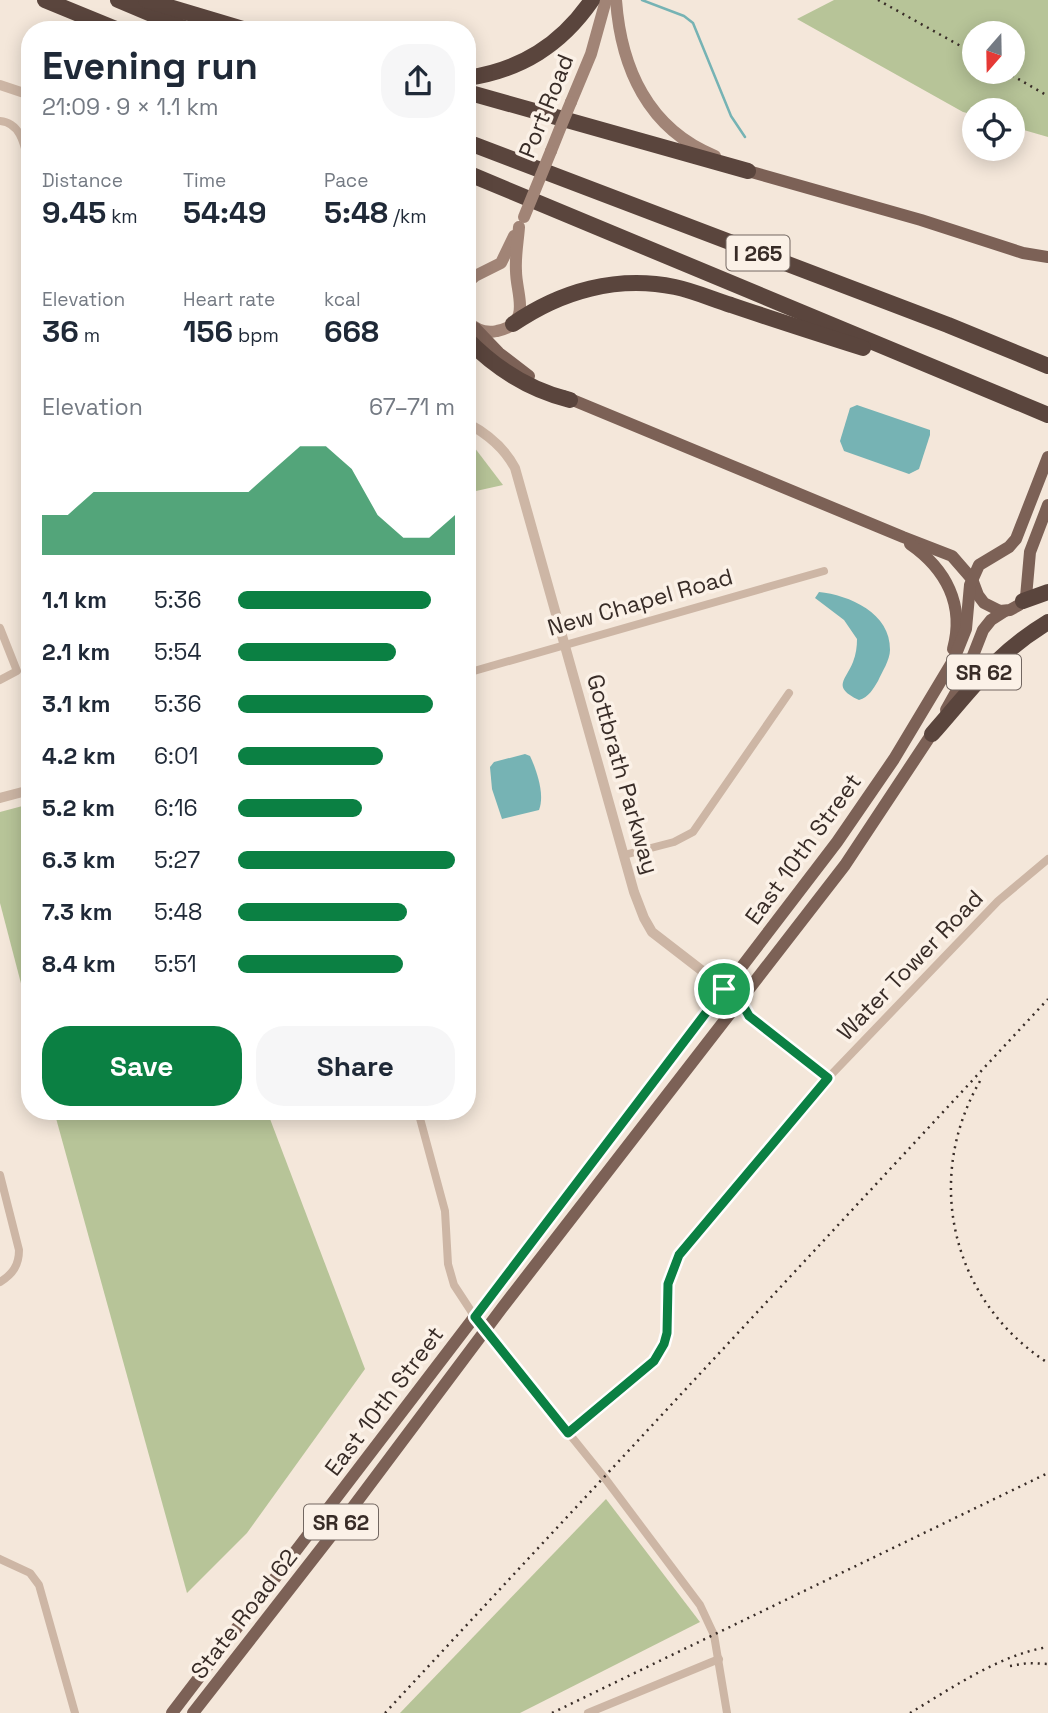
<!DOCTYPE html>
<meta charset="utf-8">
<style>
body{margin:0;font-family:"Space Grotesk",sans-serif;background:#f6f6f7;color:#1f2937;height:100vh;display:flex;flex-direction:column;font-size:26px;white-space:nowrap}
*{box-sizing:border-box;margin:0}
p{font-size:23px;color:#747a83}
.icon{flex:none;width:38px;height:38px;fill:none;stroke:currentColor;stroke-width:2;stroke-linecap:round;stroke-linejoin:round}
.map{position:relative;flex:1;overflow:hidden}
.drawer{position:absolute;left:21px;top:21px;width:455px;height:1099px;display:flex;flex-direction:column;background:#fff;border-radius:28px;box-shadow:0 4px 18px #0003}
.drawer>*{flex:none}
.needle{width:46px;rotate:200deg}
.fabs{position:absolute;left:962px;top:21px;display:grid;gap:14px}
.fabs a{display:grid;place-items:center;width:63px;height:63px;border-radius:50%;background:#fff;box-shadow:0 4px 18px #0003;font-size:35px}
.pin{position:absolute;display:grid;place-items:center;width:60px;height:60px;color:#fff;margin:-30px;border:4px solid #fff;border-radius:50%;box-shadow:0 2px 7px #0007}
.round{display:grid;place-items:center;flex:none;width:74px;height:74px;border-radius:28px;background:#f6f6f7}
.overview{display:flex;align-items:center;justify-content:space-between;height:119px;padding:0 21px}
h1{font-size:38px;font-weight:800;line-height:52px}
.stats{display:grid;grid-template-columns:repeat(3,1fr);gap:10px;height:119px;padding:7px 21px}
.stats div{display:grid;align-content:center}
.stats b{font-size:30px;font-weight:800}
.stats small{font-size:19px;font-weight:400}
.stats p{font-size:19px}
.chart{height:196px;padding:14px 21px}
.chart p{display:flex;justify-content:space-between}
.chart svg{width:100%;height:126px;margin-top:7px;fill:#0b8043;opacity:.7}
.button{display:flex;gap:14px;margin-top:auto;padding:14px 21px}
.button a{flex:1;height:80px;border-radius:28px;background:#0b8043;color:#fff;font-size:28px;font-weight:800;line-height:80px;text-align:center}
.button a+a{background:#f6f6f7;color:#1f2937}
ul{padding:0 21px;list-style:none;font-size:23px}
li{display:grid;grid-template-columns:112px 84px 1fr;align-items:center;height:52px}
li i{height:18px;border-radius:9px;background:#0b8043}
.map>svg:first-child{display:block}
</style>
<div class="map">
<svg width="1048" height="1713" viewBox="0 0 1048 1713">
<rect width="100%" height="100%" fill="#f4e7da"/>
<!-- green -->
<g fill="#b7c498" fill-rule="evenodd">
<path d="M834,0H1048V137L1013,127V110H975V115L963,112L797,19ZM1013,33V72H975V33Z"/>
<polygon points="467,441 471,443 503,485 467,493"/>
<polygon points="30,804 30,1018 0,903 0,812"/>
<polygon points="54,1111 267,1111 365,1369 247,1533 187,1593"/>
<polygon points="606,1499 700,1622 520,1713 400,1713"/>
</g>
<!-- water -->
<g fill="#76b3b4">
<polygon points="857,405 930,430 930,435 919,469 909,474 844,451 840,441 850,408"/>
<path d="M819,592C849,595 891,613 890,650C890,660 882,672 878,681C873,689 869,697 859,700C831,687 846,680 853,662C856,654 857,647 857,639L844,620L815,598Z"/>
<path d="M525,754L530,756C537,771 545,795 539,810L502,819L492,789L490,767L494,762Z"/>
</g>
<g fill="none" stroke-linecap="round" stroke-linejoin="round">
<!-- stream -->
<polyline stroke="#76b3b4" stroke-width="2.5" points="642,0 684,16 693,23 731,116 745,137"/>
<!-- minor -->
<g stroke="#cdb6a5" stroke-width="8">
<path d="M0,121C23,123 25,150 30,168"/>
<polyline points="0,628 17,671 0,680"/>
<polyline points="467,673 824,571"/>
<polyline points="624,855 674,842 693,832 789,693"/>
<polyline points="418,1111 445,1211 448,1264 454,1285 475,1317 604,1477 700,1605 714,1635 727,1713"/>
<path d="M0,1175L19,1250C19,1265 13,1274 0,1282"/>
<path d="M568,1433C593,1411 655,1372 665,1342C671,1322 665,1302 668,1283C671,1266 680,1253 690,1240L828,1078L998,901L1048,859"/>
<polyline points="0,1559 30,1573 39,1585 75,1713"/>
<polyline points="588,1713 719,1659"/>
</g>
<!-- tertiary -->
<g stroke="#cdb6a5" stroke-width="10">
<polyline points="0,85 30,95"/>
<path d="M467,423C488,434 504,447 515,468L634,892L644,918L652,932L740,1000L749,1016L828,1078"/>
<polyline points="0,798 30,790"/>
</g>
<!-- secondary -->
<g stroke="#a18476" stroke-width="12">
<path d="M616,0C621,68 648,129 715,156"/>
<polyline points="571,102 591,54 606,0"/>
<polyline points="551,151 561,126"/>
<polyline points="467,283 475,276 501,263 514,236"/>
<path d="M467,321C475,329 485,334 497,331C533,324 516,294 516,271C515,256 518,241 519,227"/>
</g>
<!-- primary -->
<g stroke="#7c6156" stroke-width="12">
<polyline points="748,171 921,220 1023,253 1048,257"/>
<polyline points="475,328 499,353 529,376"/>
<polyline points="563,396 903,537 952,556 972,579 978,595 984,603 1000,611 1010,610 1019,605 1026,597 1030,552 1048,505"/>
<path d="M910,544C946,569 965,605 953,649"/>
<polyline points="946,710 965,676 983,630 991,620 1005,611"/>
<polyline points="172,1713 837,842 894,759 954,659 966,629 970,585 979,565 1009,547 1016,539 1048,457"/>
<polyline points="193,1713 338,1527 502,1308 845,865 937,726"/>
</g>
<!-- motorway -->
<g stroke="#5a453d" stroke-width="16">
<polyline points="45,0 118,30"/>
<polyline points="118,0 189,30"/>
<polyline points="146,0 246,30"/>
<path d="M467,78C521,70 561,45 592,0"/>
<polyline points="467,92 748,171"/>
<polyline points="467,142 948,325 1048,366"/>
<polyline points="467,173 1048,415"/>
<path d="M513,324C561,291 617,275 675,287C694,291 712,299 731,305C775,320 819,334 863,348"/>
<path d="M467,339C496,369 530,390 570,400"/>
<polyline points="1023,601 1048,592"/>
<path d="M932,734C972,689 995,654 1048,622"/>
</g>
<!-- rail -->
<g stroke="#382c27" stroke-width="2.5" stroke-dasharray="2 5" stroke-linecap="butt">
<polyline points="878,0 975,54"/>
<polyline points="1006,72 1048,96"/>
<path d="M980,1081C923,1180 952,1301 1048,1363"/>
<polyline points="1010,1666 1028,1663 1048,1664"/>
<polyline points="385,1713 1048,999"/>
<polyline points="552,1713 1048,1473"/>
<path d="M910,1713C952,1688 999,1655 1048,1647"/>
</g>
<!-- secondary-bridge -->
<g stroke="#a18476" stroke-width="12">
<polyline points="561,126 571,102"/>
<polyline points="524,217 551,151"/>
</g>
</g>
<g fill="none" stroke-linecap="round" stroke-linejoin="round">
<defs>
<polygon id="route" points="724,989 740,1000 749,1016 828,1078 679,1255 668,1284 667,1333 664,1344 654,1361 568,1433 475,1317"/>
</defs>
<!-- route casing -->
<use href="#route" stroke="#fff" stroke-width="14"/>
<!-- route -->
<use href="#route" stroke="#0b8043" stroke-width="9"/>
</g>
<g text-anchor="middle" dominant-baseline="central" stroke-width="7" stroke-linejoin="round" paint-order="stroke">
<!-- shield labels -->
<g fill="#fbf1e7" stroke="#726761" stroke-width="2">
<rect x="726.5" y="235.5" width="63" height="35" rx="5"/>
<rect x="947" y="654.5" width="74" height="35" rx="5"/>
<rect x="304" y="1504.5" width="74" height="35" rx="5"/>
</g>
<g font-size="21" font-weight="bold" fill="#382c27">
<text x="758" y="253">I 265</text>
<text x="984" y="672">SR 62</text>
<text x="341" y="1522">SR 62</text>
</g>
<!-- street labels -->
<g font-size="23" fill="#382c27" stroke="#fbf1e7">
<text transform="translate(546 106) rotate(-68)">Port Road</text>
<text transform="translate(640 602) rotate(-16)">New Chapel Road</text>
<text transform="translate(623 774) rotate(74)">Gottbrath Parkway</text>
<text transform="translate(803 849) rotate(-54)">East 10th Street</text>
<text transform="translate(910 965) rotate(-46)">Water Tower Road</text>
<text transform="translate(384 1401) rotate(-53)">East 10th Street</text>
<text transform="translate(244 1614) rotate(-52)">State Road 62</text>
</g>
</g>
</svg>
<div class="fabs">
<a><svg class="needle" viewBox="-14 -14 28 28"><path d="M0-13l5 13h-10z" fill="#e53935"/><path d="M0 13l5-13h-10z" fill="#747a83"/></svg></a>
<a><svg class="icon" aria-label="locate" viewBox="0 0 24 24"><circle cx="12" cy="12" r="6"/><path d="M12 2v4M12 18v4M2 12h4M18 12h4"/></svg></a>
</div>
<div class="pin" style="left:724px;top:989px;background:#1e9e55"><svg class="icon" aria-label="arrive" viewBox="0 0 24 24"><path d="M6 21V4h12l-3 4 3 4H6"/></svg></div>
<section class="drawer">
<div class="overview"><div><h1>Evening run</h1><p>21:09 · 9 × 1.1 km</p></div><a class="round"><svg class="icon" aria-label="share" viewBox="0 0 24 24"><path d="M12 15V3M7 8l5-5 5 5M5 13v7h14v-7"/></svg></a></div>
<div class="stats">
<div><p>Distance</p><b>9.45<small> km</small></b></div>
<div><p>Time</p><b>54:49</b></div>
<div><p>Pace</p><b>5:48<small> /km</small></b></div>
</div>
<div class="stats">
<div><p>Elevation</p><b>36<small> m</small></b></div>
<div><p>Heart rate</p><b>156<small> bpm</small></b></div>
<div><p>kcal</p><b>668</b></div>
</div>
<div class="chart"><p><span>Elevation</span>67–71 m</p>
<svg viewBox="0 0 160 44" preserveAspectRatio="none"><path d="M0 44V30L10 30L20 22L30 22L40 22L50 22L60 22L70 22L80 22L90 14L100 6L110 6L120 14L130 30L140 38L150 38L160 30V44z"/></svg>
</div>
<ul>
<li><b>1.1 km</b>5:36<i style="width:89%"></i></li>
<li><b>2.1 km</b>5:54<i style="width:73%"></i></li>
<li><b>3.1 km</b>5:36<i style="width:90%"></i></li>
<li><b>4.2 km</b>6:01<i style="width:67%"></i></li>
<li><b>5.2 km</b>6:16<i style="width:57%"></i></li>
<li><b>6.3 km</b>5:27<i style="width:100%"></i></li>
<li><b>7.3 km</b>5:48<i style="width:78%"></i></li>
<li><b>8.4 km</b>5:51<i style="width:76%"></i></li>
</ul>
<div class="button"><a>Save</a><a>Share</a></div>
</section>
</div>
